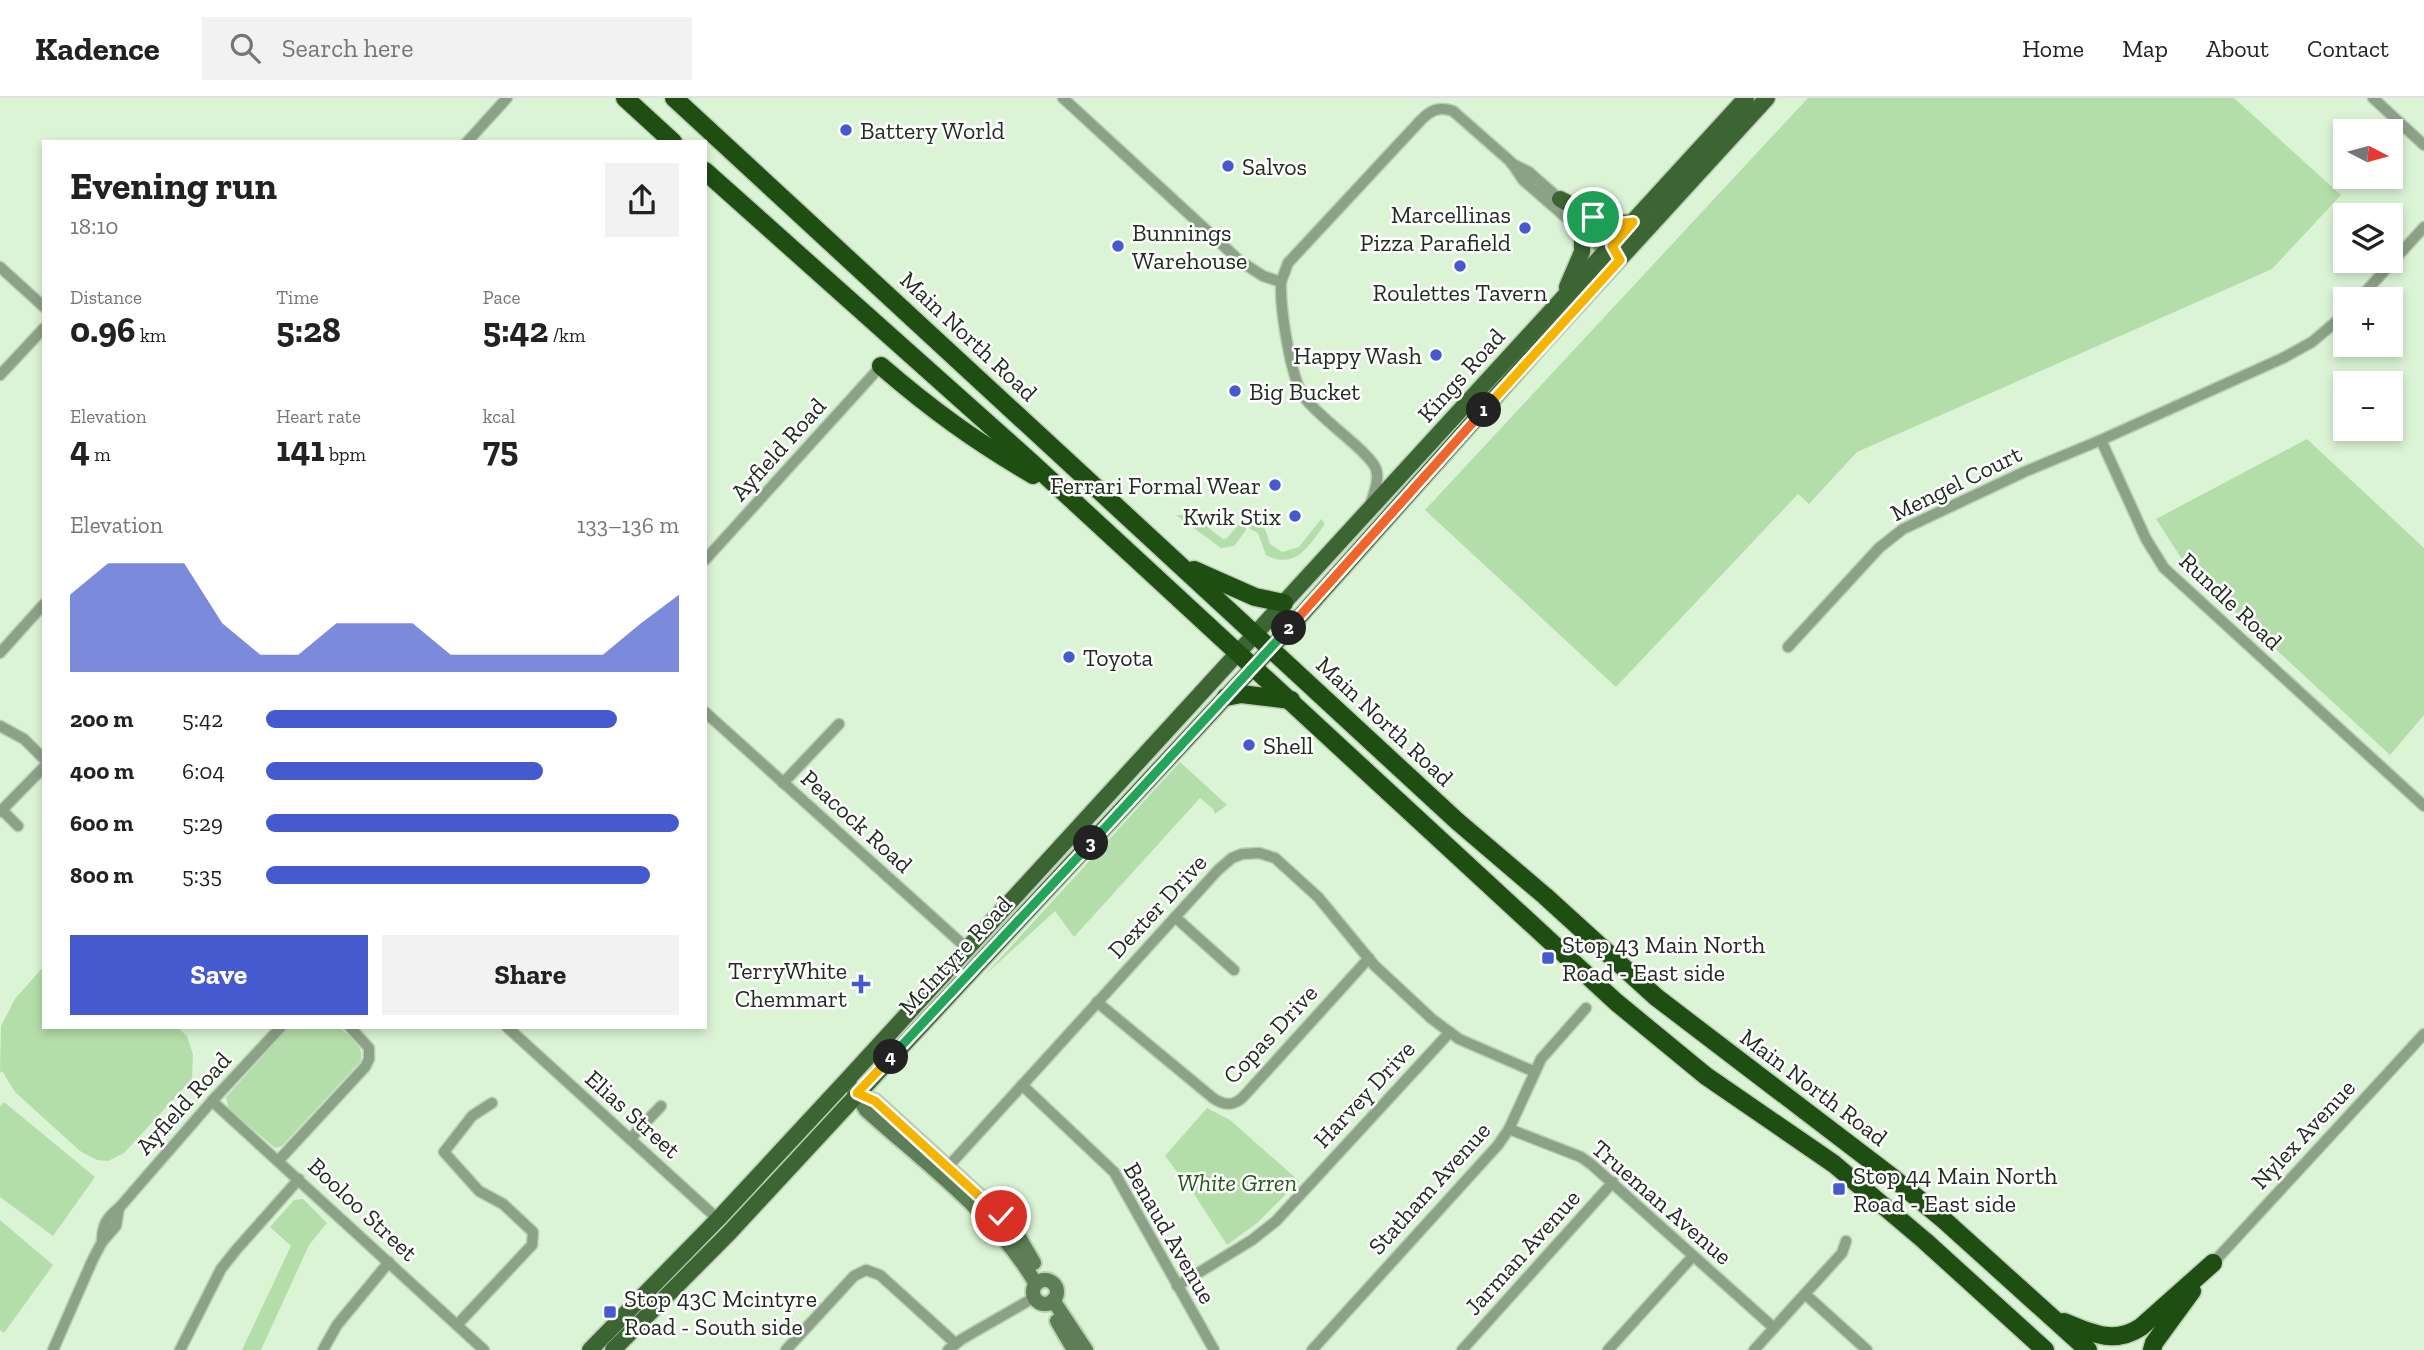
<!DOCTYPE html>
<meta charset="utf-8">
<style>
body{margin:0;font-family:"Zilla Slab",serif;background:#f2f2f2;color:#222;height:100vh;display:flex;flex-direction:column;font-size:26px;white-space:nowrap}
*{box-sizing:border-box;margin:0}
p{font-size:23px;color:#767676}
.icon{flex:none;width:38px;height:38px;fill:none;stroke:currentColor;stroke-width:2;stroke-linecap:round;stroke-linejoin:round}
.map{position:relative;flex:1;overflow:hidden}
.details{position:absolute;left:42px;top:42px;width:665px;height:889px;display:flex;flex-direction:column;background:#fff;border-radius:0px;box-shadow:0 4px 10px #0003}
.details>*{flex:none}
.needle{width:46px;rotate:96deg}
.controls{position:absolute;left:2333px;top:21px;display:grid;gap:14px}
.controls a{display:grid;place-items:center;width:70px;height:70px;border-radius:0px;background:#fff;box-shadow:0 4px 10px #0003;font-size:35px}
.pin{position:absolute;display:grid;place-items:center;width:60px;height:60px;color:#fff;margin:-30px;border:4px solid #fff;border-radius:50%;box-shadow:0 2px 7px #0007}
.km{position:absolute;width:35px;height:35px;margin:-18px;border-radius:50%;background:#222;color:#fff;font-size:19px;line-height:35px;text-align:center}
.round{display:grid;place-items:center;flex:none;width:74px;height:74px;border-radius:0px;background:#f2f2f2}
.overview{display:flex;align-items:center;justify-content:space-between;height:119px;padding:0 28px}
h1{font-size:38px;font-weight:800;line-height:52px}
.stats{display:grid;grid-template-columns:repeat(3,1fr);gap:10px;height:119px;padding:7px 28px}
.stats div{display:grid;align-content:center}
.stats b{font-size:35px;font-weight:800}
.stats small{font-size:19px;font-weight:400}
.stats p{font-size:19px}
.chart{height:196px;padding:14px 28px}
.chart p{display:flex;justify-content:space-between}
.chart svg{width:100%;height:126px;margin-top:7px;fill:#455ace;opacity:.7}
.button{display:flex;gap:14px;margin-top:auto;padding:14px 28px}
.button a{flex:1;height:80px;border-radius:0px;background:#455ace;color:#fff;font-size:28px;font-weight:800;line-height:80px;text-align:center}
.button a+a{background:#f2f2f2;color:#222}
ul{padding:0 28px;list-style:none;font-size:23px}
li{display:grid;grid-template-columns:112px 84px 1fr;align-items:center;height:52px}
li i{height:18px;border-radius:9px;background:#455ace}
header{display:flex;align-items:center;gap:42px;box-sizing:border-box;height:98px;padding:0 35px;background:#fff;border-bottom:2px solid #e0e0e0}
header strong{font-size:33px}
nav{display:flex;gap:38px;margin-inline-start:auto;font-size:24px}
.search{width:490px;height:63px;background:#f2f2f2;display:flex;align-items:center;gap:18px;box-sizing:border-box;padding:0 24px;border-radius:0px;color:#767676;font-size:26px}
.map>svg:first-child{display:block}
</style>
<header>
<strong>Kadence</strong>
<div class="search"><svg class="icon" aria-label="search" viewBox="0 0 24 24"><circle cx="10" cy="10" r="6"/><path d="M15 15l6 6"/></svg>Search here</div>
<nav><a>Home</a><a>Map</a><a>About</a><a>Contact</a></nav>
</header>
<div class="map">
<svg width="2424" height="1252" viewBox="0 0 2424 1252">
<rect width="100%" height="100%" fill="#dbf4d5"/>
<!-- green -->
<g fill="#b3dea9">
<polygon points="1808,0 2234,0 2341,97 2272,171 1857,354 1809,406 1798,396 1616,589 1425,412"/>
<polygon points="2307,341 2424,450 2424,617 2390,657 2187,469 2156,421"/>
<polygon points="1176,417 1192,417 1223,441 1227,440 1240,425 1246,423 1246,432 1234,448 1221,450"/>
<path d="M1321,421L1325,426C1310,446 1296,473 1266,457L1258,435L1250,431L1248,423L1265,431L1270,446L1282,454L1299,449Z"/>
<polygon points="1180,664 1227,707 1215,716 1213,711 1200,700 1074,839 1055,813 984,878"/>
<polygon points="44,868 44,929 177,929 187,938 193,957 192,981 124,1055 108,1063 97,1062 80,1053 15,994 2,973 0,975 1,928 15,901"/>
<path d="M289,929H340C350,940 366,948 360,964L282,1048L275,1050L229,1011L226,999Z"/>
<polygon points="4,1004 95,1079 53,1138 0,1099 0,1009"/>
<polygon points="1207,1010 1230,1022 1299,1083 1257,1125 1227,1147 1194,1096 1165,1058"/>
<polygon points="303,1101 327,1125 309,1147 261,1252 242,1252 291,1148 270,1129 294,1102"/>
<polygon points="0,1122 53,1167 4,1235 0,1232"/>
</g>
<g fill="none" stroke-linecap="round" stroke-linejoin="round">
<defs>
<g id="street">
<path d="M1063,0L1240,163L1263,178L1281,184C1280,210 1290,278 1304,299C1319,320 1370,354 1376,371C1380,382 1373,397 1370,408"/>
<polyline points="2373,0 2424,47"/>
<polyline points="467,44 507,0"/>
<polyline points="1511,65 1529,74 1563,104"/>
<polyline points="1574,114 1614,152"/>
<polyline points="0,169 44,209"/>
<path d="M1281,184L1288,165L1421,22C1431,12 1439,8 1453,13L1511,64L1523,82L1609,157"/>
<polyline points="2359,201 2424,129"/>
<polyline points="2345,216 2312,244 2283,260 2101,342 2146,441 2164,470 2424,708"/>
<polyline points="0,277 44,230"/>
<polyline points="705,462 881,268"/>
<polyline points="1788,549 1879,450 1903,431 2024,374 2101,342"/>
<polyline points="0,555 44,506"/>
<polyline points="705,614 970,853"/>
<polyline points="0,628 24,641 44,661"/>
<polyline points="783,685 839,626"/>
<polyline points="2,712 18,728"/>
<polyline points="0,714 44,669"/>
<polyline points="1175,819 1234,872"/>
<path d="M1097,904L1213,1000C1224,1008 1235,1008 1244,998L1369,860"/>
<polyline points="507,929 720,1123"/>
<polyline points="1022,987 1114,1074 1214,1252"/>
<polyline points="212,1003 484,1252"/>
<polyline points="1509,1031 1581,1059 1592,1067 1774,1230"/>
<polyline points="630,1041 661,1008"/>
<polyline points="279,1062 365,969 369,961 369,950 350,929"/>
<polyline points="945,1072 1218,772 1232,760 1242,756 1259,755 1275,760 1318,799 1374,867 1432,921 1459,941 1535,974"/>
<path d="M102,1144C102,1128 106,1120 119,1110L212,1003L281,929"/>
<polyline points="2213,1165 2424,936"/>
<polyline points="1177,1188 1252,1142 1276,1123 1450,934"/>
<polyline points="1805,1196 1867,1252"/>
<polyline points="457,1227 532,1147 533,1134 503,1106 479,1093 444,1054 472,1018 492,1005"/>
<polyline points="53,1252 93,1161 102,1144 116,1128 119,1110"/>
<polyline points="180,1252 221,1171 236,1152 299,1081"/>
<polyline points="323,1252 337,1227 389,1164"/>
<polyline points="786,1252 854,1178 866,1172 880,1177 955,1245"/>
<polyline points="948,1252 962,1241 1035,1199"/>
<polyline points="1312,1252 1498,1047 1509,1031 1541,961 1586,910"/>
<polyline points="1462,1252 1613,1084"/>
<polyline points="1608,1252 1693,1158"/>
<polyline points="1754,1252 1842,1155 1846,1143"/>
</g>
<g id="secondary">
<path d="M852,989L866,1012C926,1066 995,1116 1036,1186"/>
<polyline points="857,995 875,1003 1001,1118 1015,1132 1034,1165"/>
<circle cx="1045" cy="1194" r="12"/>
<polyline points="1053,1202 1086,1252"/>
<polyline points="1057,1223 1074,1252"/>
</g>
<g id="primary">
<path d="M1560,101C1586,114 1602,128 1633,124"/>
<polyline points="1567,189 1582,154 1582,136"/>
<polyline points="590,1252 718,1121 846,983 1746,0"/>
<polyline points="613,1252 730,1134 1286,534 1543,245 1767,0"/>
</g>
<g id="highway">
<polyline points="625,0 673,44"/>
<polyline points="674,0 1457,723 1545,798 1656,899 1892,1079 1944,1122 2088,1252"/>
<polyline points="705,73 1031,364 1616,904 1706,978 1834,1066 1925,1143 2045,1252"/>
<path d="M881,268C932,312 975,343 1033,377"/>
<polyline points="1194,472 1255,499 1284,505"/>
<polyline points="1226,599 1241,596 1291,602"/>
<path d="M2064,1224C2091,1235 2114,1247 2141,1229L2213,1165"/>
<polyline points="2152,1252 2154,1245 2192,1193"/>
</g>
</defs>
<!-- street casing -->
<use href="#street" stroke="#bad0b5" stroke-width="13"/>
<!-- secondary casing -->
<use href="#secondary" stroke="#bad0b5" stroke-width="18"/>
<!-- primary casing -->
<use href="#primary" stroke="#bad0b5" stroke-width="19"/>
<!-- highway casing -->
<use href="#highway" stroke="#bad0b5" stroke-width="21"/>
<!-- street -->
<use href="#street" stroke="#8ca287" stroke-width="10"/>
<!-- secondary -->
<use href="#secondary" stroke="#5d7e56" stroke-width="14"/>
<!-- primary -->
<use href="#primary" stroke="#3c6533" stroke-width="16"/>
<!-- highway -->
<use href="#highway" stroke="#1e4e11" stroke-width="18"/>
</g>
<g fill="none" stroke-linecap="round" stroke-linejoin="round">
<defs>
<polyline id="split-1" points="1484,312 1620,162 1612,148 1633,124 1617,126 1593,119"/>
<polyline id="split-2" points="1289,530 1484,312"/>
<polyline id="split-3" points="1091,745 1289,530"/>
<polyline id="split-4" points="891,959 1091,745"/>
<polyline id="split-5" points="891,959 857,995 875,1003 1001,1118"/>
</defs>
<!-- split-1 casing -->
<use href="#split-1" stroke="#fff" stroke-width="14"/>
<!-- split-2 casing -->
<use href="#split-2" stroke="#fff" stroke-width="14"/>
<!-- split-3 casing -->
<use href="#split-3" stroke="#fff" stroke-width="14"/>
<!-- split-4 casing -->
<use href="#split-4" stroke="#fff" stroke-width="14"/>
<!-- split-5 casing -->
<use href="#split-5" stroke="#fff" stroke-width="14"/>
<!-- split-1 -->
<use href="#split-1" stroke="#f5b400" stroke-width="9"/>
<!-- split-2 -->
<use href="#split-2" stroke="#f0652b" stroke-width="9"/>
<!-- split-3 -->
<use href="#split-3" stroke="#22a559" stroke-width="9"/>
<!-- split-4 -->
<use href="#split-4" stroke="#22a559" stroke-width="9"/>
<!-- split-5 -->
<use href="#split-5" stroke="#f5b400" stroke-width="9"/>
</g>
<!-- markers -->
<g fill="#455ace" stroke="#fff" stroke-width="2.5">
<circle cx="846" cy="32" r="7"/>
<circle cx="1228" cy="68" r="7"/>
<circle cx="1525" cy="130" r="7"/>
<circle cx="1118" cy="148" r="7"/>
<circle cx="1460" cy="168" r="7"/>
<circle cx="1436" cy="257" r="7"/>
<circle cx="1235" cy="293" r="7"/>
<circle cx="1275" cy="387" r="7"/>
<circle cx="1295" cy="418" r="7"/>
<circle cx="1069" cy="559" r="7"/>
<circle cx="1249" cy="647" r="7"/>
<rect x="1541" y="853" width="14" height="14" rx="3.5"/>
<path d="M857.5 875.5h7v7h7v7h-7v7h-7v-7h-7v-7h7z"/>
<rect x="1832" y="1084" width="14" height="14" rx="3.5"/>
<rect x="603" y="1207" width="14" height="14" rx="3.5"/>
</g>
<g text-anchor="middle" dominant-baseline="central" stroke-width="5" stroke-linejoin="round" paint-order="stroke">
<!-- poi labels -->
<g font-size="24" fill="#232c21" stroke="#fff" text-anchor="start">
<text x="860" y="32">Battery World</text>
<text x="1242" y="68">Salvos</text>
<text x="1511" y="116" text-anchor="end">Marcellinas<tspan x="1511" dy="28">Pizza Parafield</tspan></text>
<text x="1132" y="134">Bunnings<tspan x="1132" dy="28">Warehouse</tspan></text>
<text x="1460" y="194" text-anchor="middle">Roulettes Tavern</text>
<text x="1422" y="257" text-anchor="end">Happy Wash</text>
<text x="1249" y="293">Big Bucket</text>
<text x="1261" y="387" text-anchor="end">Ferrari Formal Wear</text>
<text x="1281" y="418" text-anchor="end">Kwik Stix</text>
<text x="1083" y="559">Toyota</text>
<text x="1263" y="647">Shell</text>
<text x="1562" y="846">Stop 43 Main North<tspan x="1562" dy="28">Road - East side</tspan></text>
<text x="847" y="872" text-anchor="end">TerryWhite<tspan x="847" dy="28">Chemmart</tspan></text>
<text x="1853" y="1077">Stop 44 Main North<tspan x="1853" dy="28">Road - East side</tspan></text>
<text x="624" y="1200">Stop 43C Mcintyre<tspan x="624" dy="28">Road - South side</tspan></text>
</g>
<!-- street labels -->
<g font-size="24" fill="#232c21" stroke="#fff">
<text transform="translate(969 238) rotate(43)">Main North Road</text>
<text transform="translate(1461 277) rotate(-48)">Kings Road</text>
<text transform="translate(778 351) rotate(-48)">Ayfield Road</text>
<text transform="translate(1956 385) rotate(-26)">Mengel Court</text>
<text transform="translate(2231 503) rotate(43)">Rundle Road</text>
<text transform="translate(1385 623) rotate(43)">Main North Road</text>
<text transform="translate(857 723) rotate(42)">Peacock Road</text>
<text transform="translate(1157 808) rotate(-47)">Dexter Drive</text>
<text transform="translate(955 857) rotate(-47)">McIntyre Road</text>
<text transform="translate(1270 936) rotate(-47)">Copas Drive</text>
<text transform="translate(1814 989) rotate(37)">Main North Road</text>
<text transform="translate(1364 996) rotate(-47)">Harvey Drive</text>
<text transform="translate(183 1005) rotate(-48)">Ayfield Road</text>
<text transform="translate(633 1016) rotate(42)">Elias Street</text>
<text transform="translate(2303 1036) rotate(-47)">Nylex Avenue</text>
<text transform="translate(1429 1090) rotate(-48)">Statham Avenue</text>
<text transform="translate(1662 1104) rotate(41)">Trueman Avenue</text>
<text transform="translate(363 1111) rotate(43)">Booloo Street</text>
<text transform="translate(1170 1135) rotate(60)">Benaud Avenue</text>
<text transform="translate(1522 1154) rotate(-48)">Jarman Avenue</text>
</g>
<!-- park labels -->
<g font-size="24" font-style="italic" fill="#245718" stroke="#fff">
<text x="1237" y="1084">White Grren</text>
</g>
</g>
</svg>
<div class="controls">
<a><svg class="needle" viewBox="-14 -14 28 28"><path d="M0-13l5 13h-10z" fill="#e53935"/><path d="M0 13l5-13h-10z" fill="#767676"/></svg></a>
<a><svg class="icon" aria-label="layers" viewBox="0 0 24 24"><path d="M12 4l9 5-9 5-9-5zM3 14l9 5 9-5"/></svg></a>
<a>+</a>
<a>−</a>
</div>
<div class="pin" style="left:1593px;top:119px;background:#1e9e55"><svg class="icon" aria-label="arrive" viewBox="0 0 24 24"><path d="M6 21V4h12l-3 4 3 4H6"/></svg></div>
<div class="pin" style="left:1001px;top:1118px;background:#d93025"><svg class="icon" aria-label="check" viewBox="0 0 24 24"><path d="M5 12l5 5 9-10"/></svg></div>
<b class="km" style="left:1484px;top:312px">1</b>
<b class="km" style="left:1289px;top:530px">2</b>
<b class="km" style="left:1091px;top:745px">3</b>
<b class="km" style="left:891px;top:959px">4</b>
<section class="details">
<div class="overview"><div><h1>Evening run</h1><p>18:10</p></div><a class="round"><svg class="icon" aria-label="share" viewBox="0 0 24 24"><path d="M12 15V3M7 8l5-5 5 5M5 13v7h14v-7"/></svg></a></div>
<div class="stats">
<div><p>Distance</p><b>0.96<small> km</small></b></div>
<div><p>Time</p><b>5:28</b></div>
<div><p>Pace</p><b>5:42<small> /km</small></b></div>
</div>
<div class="stats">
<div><p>Elevation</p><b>4<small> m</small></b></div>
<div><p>Heart rate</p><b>141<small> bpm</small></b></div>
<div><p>kcal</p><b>75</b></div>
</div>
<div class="chart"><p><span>Elevation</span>133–136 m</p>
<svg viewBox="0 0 160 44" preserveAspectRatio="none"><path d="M0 44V17L10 6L20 6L30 6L40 27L50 38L60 38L70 27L80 27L90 27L100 38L110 38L120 38L130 38L140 38L150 27L160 17V44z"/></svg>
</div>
<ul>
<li><b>200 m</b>5:42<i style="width:85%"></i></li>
<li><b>400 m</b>6:04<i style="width:67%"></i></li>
<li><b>600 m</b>5:29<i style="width:100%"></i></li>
<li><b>800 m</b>5:35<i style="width:93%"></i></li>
</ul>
<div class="button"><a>Save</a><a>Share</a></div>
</section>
</div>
